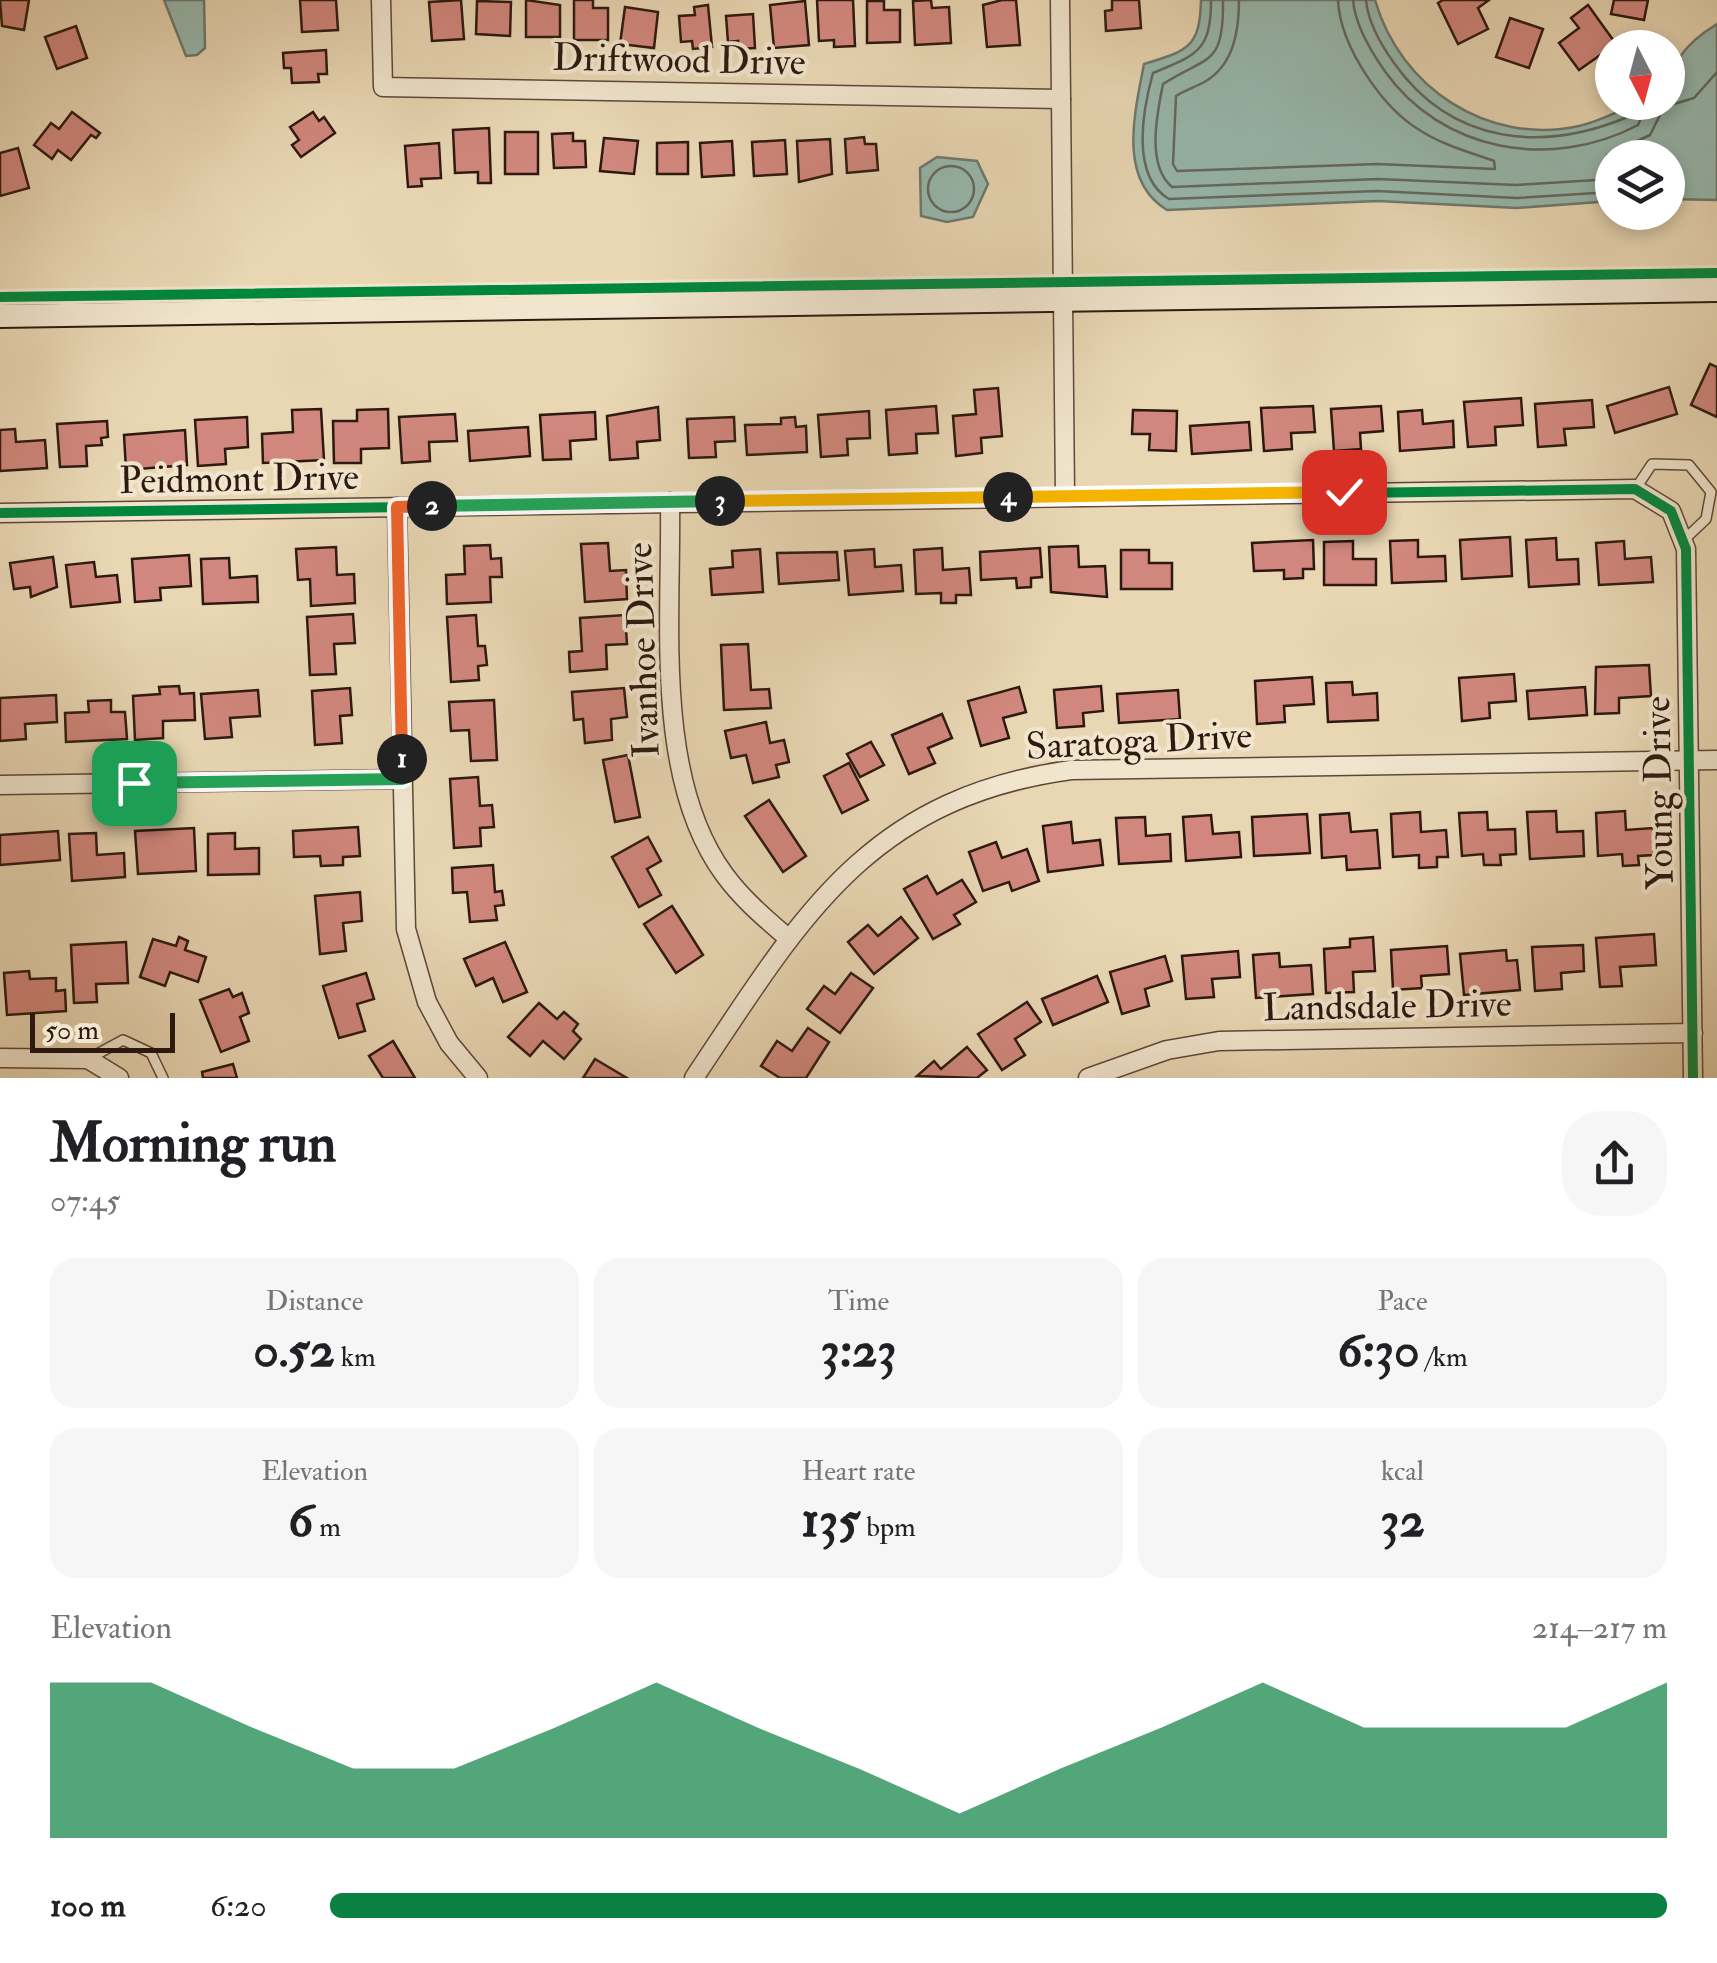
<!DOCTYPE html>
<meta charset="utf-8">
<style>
body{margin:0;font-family:"IM FELL Double Pica",serif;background:#f6f6f6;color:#202124;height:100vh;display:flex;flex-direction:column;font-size:38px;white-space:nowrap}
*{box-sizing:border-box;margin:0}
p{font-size:32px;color:#757577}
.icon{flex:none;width:55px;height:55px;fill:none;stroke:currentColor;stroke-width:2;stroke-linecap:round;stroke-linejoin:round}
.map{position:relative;height:1078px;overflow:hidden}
.drawer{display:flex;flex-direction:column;background:#fff;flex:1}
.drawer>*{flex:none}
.needle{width:65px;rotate:174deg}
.tools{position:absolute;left:1595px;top:30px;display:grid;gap:20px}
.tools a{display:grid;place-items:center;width:90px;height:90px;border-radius:50%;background:#fff;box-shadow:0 5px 15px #0003;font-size:50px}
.scale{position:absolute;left:30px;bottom:25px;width:145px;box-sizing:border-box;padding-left:10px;border:5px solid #2e1910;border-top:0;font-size:28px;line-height:35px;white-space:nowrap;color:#2e1910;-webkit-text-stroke:8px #f1e5ce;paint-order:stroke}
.pin{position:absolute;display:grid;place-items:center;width:85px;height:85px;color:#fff;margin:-42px;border-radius:20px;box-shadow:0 5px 15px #0006}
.km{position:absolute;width:50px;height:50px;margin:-25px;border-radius:50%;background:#222;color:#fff;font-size:28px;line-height:50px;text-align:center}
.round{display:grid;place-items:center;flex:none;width:105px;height:105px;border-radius:40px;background:#f6f6f6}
.headline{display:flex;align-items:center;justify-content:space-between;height:170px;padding:0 50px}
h1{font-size:55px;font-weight:800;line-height:75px}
.metrics{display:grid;grid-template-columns:repeat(3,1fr);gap:15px;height:170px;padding:10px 50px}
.metrics div{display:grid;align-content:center;border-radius:25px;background:#f6f6f6;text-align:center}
.metrics b{font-size:50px;font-weight:800}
.metrics small{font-size:28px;font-weight:400}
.metrics p{font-size:28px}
.chart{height:280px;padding:20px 50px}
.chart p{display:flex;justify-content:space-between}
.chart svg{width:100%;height:180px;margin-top:10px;fill:#0b8043;opacity:.7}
ul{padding:0 50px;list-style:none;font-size:32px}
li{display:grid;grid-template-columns:160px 120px 1fr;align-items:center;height:75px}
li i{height:25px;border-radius:12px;background:#0b8043}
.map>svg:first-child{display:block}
</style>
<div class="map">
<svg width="1717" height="1078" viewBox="0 0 1717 1078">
<rect width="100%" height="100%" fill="#e9d7b4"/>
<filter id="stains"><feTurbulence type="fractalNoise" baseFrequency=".002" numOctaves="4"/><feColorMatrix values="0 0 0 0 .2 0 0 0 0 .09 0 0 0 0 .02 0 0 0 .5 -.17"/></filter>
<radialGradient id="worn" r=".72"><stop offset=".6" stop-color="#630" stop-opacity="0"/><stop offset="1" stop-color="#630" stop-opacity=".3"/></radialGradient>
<!-- water -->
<g fill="#97b9af" stroke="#6d796f" stroke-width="2.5">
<polygon points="164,0 204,0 205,48 197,55 186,56"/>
<path d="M1201,0H1375C1400,87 1487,146 1579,126C1617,117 1622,102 1668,102C1668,65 1684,44 1717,24V200L1668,199V158H1612V201L1517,208L1378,201L1167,210C1117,180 1135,112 1144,64C1187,51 1200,48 1201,0Z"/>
<polygon points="937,157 977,161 988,184 973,217 947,222 921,216 920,168"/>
</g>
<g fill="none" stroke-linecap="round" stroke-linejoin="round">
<!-- shore -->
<g stroke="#626960" stroke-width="2.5">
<path d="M1211,0C1211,52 1196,55 1153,73C1143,109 1130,176 1169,199L1377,191L1517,198L1612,192"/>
<path d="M1223,0C1224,67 1208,55 1163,84C1157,114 1146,165 1172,187L1378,179L1516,185L1612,179"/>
<path d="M1239,0C1239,30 1234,64 1206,81C1196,87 1185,90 1176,96L1173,164L1177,171L1378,164L1495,169L1494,161C1469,152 1443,145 1421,131C1382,108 1340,46 1338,0"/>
<path d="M1353,0C1355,25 1370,50 1384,70C1441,152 1551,171 1638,125L1648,102"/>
<path d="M1366,0C1368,22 1381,45 1394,63C1452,145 1543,153 1630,116L1635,102"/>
<polyline points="1612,164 1606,161 1607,155 1650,135 1664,107 1694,98 1717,72"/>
<circle cx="951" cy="189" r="23"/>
</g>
</g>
<!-- building -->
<g fill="#d1877d" stroke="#2e1910" stroke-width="2.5">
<polygon points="0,0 29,0 24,30 2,26"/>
<polygon points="300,0 336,0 338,30 302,32"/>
<polygon points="461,0 464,39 432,41 429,2"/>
<polygon points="526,0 560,5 560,37 526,37"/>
<polygon points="574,0 593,0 593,8 608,8 608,40 574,40"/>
<polygon points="817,0 853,0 855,46 834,47 834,40 819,41"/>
<polygon points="931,0 932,8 949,7 951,43 915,45 913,1"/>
<polygon points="1002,0 1016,0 1020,45 987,47 983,5"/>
<polygon points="1112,0 1139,0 1141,28 1106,31 1105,11 1112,10"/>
<polygon points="1443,0 1489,0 1478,8 1488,29 1458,44 1438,3"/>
<polygon points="1614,0 1648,0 1644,20 1611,14"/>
<polygon points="477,1 511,2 510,36 476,34"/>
<polygon points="805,1 809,45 774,48 770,5"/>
<polygon points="867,1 884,1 884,10 900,10 900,42 867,43"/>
<polygon points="708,5 712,47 693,49 692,41 681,42 679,16 695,15 694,7"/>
<polygon points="1588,5 1616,44 1579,70 1559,43 1579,28 1571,18"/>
<polygon points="625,7 658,12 654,48 620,44"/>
<polygon points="753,14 755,48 738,49 738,41 728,42 726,16"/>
<polygon points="1510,18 1543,29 1529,68 1496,57"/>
<polygon points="76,26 87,58 57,69 45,37"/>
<polygon points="326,50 327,74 318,74 319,82 292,83 291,68 284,68 283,53"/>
<polygon points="72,112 100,133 96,138 91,135 71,160 58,150 52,159 34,145 51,123 59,129"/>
<polygon points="313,112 319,121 324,117 335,133 301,157 292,145 299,140 290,127"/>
<polygon points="489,128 491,183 478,183 478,172 455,173 453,130"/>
<rect x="505" y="132" width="33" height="42"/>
<polygon points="573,133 573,141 585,141 586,167 554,168 552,134"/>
<polygon points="864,137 865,144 876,144 878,170 847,173 845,139"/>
<polygon points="604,138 638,141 634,174 600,171"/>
<polygon points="830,139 832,174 799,182 797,141"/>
<polygon points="785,140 787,174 754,176 752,142"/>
<polygon points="732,141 734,175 702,177 700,143"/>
<polygon points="688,142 688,174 657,174 657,143"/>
<polygon points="439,143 441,178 421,179 422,186 408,187 405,146"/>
<polygon points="18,148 29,188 0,196 0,153"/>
<polygon points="1710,364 1717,367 1717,417 1691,405"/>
<polygon points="1669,387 1677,414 1615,433 1607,406"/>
<polygon points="998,388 1002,436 981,438 982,453 956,456 953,416 976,414 974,390"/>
<polygon points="1521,398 1523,425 1495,427 1496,445 1468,447 1464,402"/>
<polygon points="1592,400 1594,427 1564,429 1566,445 1538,447 1535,404"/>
<polygon points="936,406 938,433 916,434 917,453 889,455 886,410"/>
<polygon points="1313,406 1315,432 1291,433 1292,449 1264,451 1261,408"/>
<polygon points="1381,406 1383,431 1360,433 1361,449 1334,451 1331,409"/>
<polygon points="658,407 660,440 637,442 638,458 610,460 607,416"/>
<polygon points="321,409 324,460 263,463 262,434 293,432 292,410"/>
<polygon points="388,409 389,448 361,449 361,463 334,463 333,421 357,421 357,410"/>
<polygon points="1133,410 1177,411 1176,451 1149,450 1150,434 1132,434"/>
<polygon points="1422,410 1423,424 1453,421 1454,447 1400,451 1398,412"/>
<polygon points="869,411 870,438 847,439 848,455 821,457 818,415"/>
<polygon points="595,412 596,439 570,441 571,459 543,460 540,415"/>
<polygon points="455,414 457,441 429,442 430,461 402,463 399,417"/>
<polygon points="247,417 248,447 225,449 226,464 198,466 195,420"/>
<polygon points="734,417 735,441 715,442 716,457 689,458 687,419"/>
<polygon points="795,417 796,427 806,426 807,452 747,455 745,425 781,424 781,418"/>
<polygon points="107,421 108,437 101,438 102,445 86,446 87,466 60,467 57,424"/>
<polygon points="1249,422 1251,450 1192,454 1190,426"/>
<polygon points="528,427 530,456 470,461 468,431"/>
<polygon points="15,429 16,442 45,440 47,468 0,471 0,430"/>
<polygon points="185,430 187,465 126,470 124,435"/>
<polygon points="1510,537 1512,576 1462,579 1460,540"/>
<polygon points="1556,538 1557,560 1578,559 1579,584 1529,587 1526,540"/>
<polygon points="1313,540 1314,569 1303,569 1303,578 1284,579 1284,570 1254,571 1252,543"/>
<polygon points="1418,540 1418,557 1445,556 1446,581 1392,583 1390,541"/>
<polygon points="1353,541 1353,559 1376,559 1376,585 1324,585 1324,542"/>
<polygon points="1624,541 1625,559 1651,557 1653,582 1599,585 1596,543"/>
<polygon points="608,543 610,571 626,570 627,599 585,602 581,544"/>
<polygon points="490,545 491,559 501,558 502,577 490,577 491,602 447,604 446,575 465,574 464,546"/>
<polygon points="1078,546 1079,567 1105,566 1107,597 1051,592 1049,547"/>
<polygon points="336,547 337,575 354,574 355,603 311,606 310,579 298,580 296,549"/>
<polygon points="942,548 943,570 969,568 971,595 956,595 956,603 941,603 941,593 916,594 914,550"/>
<polygon points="1040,548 1042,577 1031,578 1031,587 1017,588 1016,578 981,580 980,552"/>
<polygon points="760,549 763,592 712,595 710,569 733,567 732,551"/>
<polygon points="874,549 875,567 901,565 903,591 849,595 845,551"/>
<polygon points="1121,550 1149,550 1149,563 1172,563 1172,589 1121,589"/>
<polygon points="837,552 839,580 779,584 777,553"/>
<polygon points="189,555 191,586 160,588 161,600 135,602 132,559"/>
<polygon points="53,557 57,587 31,597 30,587 14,589 10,563"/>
<polygon points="229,558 230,578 257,576 258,602 203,604 201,559"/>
<polygon points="94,562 96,577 117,575 120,602 71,607 66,565"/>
<polygon points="353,614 355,643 334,644 336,674 310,675 307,617"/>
<polygon points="476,615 478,646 485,646 487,665 478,666 479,680 451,682 447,617"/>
<polygon points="625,615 627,644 606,645 607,669 570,672 569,652 582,651 580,618"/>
<polygon points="748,644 751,690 769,689 771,708 724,710 721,645"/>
<polygon points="1649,665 1651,696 1619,698 1619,713 1595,714 1596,667"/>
<polygon points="1514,674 1516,701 1489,703 1490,718 1462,721 1459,678"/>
<polygon points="1312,677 1314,704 1284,706 1285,722 1257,724 1255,681"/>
<polygon points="1352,682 1353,695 1377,693 1378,720 1328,722 1326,683"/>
<polygon points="179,686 180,694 194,693 195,720 163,721 163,738 135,740 133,696 160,694 159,687"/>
<polygon points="1101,686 1103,711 1083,713 1084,726 1057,728 1054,690"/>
<polygon points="1019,687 1026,712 1003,718 1009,738 981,746 968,701"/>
<polygon points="1585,687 1587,715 1529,719 1527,691"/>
<polygon points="350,688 352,715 340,716 342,743 315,745 312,691"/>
<polygon points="624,688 627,717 611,719 612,740 585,743 583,719 574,720 572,692"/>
<polygon points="258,690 260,716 230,718 232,737 205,739 201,694"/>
<polygon points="1178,690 1180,719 1119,723 1117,694"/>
<polygon points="56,695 57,722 25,724 26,739 0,741 0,698"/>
<polygon points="111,700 111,712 125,712 127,739 66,742 65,713 89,712 88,701"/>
<polygon points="494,700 497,760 471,761 469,730 451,731 449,702"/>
<polygon points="942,714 952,738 928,748 935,763 909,774 892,735"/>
<polygon points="766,722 770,743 784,740 789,762 776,765 779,777 753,783 746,755 731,758 725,731"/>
<polygon points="871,742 884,765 860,777 847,754"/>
<polygon points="628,755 640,817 615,822 603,760"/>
<polygon points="849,763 868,800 842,813 824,776"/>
<polygon points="478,777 480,806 492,805 494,827 480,828 481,846 454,848 450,779"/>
<polygon points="769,800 806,856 783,872 745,816"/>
<polygon points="1556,811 1557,832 1583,831 1584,856 1530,859 1527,812"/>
<polygon points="1625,811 1626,830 1653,828 1654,855 1638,856 1639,865 1623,866 1622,854 1598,856 1596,813"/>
<polygon points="1420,812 1421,832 1446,830 1448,857 1437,857 1437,867 1419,868 1419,855 1393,857 1391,814"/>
<polygon points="1487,812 1488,830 1515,829 1516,854 1500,855 1501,865 1484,865 1483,854 1462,856 1459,813"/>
<polygon points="1349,813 1351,832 1377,830 1380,868 1347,870 1346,856 1322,858 1320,815"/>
<polygon points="1307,814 1310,853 1254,856 1252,817"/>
<polygon points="1211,815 1213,834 1239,832 1241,857 1186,861 1183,817"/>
<polygon points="1145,817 1146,836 1170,834 1171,861 1119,864 1116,818"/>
<polygon points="1071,822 1073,843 1100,840 1103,865 1048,872 1043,826"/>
<polygon points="358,827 360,856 343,857 343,865 321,866 320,856 294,857 293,831"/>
<polygon points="194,828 196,871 138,874 135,831"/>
<polygon points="58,831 60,860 0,865 0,835"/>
<polygon points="96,833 97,855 124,853 125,877 72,881 69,834"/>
<polygon points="235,833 235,849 259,848 259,874 208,875 208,834"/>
<polygon points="648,837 661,861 647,869 661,895 639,907 612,857"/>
<polygon points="996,842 1002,858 1027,849 1039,881 1012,891 1009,882 983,891 969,852"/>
<polygon points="493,865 495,892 502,891 504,905 495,906 497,920 470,922 467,892 453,893 452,868"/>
<polygon points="927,876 937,894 962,880 976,902 954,915 960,924 933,939 904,889"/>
<polygon points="360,892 362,921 343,923 346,951 320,954 315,896"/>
<polygon points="672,906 703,955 676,973 644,924"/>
<polygon points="901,917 918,938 874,974 848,942 868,925 878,936"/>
<polygon points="1654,934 1656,965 1620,967 1622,986 1600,987 1596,938"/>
<polygon points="179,937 188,941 185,950 206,957 198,982 170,972 165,986 140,977 153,939 176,946"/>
<polygon points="1373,937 1375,971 1353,972 1354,992 1326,993 1324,949 1350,947 1350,939"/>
<polygon points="126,942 128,983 96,984 97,1002 74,1003 71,945"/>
<polygon points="505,942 527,992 503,1002 493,978 476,986 464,959"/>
<polygon points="1583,945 1584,971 1561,973 1562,989 1535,991 1532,947"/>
<polygon points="1447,946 1449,974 1421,976 1422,988 1393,990 1391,950"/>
<polygon points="1506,950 1507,961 1517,960 1520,990 1464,995 1460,954"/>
<polygon points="1238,951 1240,977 1212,979 1214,997 1186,999 1182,956"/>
<polygon points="1279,953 1280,967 1311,965 1313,994 1256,998 1253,955"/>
<polygon points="1165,956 1172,981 1145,989 1149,1006 1122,1014 1110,972"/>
<polygon points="29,971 30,979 56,978 56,991 65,990 66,1011 7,1015 4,973"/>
<polygon points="366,973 374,999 357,1004 365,1031 339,1038 323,986"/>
<polygon points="851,973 873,988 840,1033 807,1009 824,986 835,994"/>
<polygon points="1097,976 1108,1002 1053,1025 1042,999"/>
<polygon points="229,989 233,997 242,993 249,1013 240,1017 249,1041 221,1052 200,1000"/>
<polygon points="1027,1002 1041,1022 1015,1039 1025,1055 1002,1070 978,1034"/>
<polygon points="539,1003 557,1019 564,1012 578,1024 573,1031 581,1039 564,1059 543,1041 530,1056 508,1037"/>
<polygon points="808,1028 829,1042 806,1078 780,1078 761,1066 777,1041 792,1051"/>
<polygon points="393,1041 415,1078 383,1078 369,1056"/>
<polygon points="967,1047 987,1070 977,1078 917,1076 934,1061 941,1069"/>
<polygon points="595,1059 627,1078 583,1078"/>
<polygon points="233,1064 237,1078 203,1078 202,1072"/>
</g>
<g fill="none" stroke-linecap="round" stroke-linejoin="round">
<defs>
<g id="lane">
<polyline points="1636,488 1652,464 1689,465 1711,492 1706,519 1685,539"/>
<polyline points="90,1058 123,1040 151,1053 163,1078"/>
</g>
<g id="street">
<polyline points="381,0 383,87 1061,99"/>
<polyline points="1060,0 1065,496"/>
<path d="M670,502C672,618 653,777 724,874C742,899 766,919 789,939"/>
<polyline points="397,507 406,929 427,1002 449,1043 478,1078"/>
<polyline points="0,513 1635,489 1671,511 1686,549 1693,1078"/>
<polyline points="0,785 402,779"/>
<polyline points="0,1058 88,1059 119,1078"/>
<path d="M694,1078C799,921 866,798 1071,770L1717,760"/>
<polyline points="1088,1078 1167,1050 1219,1041 1693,1033"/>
</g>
<polyline id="secondary" points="0,316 1717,290"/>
</defs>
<!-- lane casing -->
<use href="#lane" stroke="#5d4839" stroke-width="12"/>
<!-- street casing -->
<use href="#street" stroke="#5d4839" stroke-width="21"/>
<!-- secondary casing -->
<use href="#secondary" stroke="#2e1910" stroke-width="26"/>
<!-- lane -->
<use href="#lane" stroke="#f1e5ce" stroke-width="9"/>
<!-- street -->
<use href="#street" stroke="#f1e5ce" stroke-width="18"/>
<!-- secondary -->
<use href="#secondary" stroke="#f1e5ce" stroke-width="22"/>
<defs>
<g id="cycleway">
<polyline points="0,297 1717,273"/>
<polyline points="0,513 1635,489 1671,511 1686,549 1693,1078"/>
</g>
</defs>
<!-- cycleway casing -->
<use href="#cycleway" stroke="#f1e5ce" stroke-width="16"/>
<!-- cycleway -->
<use href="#cycleway" stroke="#00873e" stroke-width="10"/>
</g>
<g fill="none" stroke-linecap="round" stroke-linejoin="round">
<defs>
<polyline id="split-1" points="134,783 402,779 402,759"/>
<polyline id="split-2" points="402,759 397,507 432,506"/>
<polyline id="split-3" points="432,506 720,501"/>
<polyline id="split-4" points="720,501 1008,497"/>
<polyline id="split-5" points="1008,497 1344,492"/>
</defs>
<!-- split-1 casing -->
<use href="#split-1" stroke="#fff" stroke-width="20"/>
<!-- split-2 casing -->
<use href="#split-2" stroke="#fff" stroke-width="20"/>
<!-- split-3 casing -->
<use href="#split-3" stroke="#fff" stroke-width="20"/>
<!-- split-4 casing -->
<use href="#split-4" stroke="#fff" stroke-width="20"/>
<!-- split-5 casing -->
<use href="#split-5" stroke="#fff" stroke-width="20"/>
<!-- split-1 -->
<use href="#split-1" stroke="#22a559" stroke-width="12"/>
<!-- split-2 -->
<use href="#split-2" stroke="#f0652b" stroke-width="12"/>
<!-- split-3 -->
<use href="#split-3" stroke="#22a559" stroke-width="12"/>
<!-- split-4 -->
<use href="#split-4" stroke="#f5b400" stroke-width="12"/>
<!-- split-5 -->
<use href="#split-5" stroke="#f5b400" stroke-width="12"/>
</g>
<g text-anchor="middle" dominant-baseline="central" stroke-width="8" stroke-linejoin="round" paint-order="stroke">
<!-- street labels -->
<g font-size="38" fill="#2e1910" stroke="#f1e5ce">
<text transform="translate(679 60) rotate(1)">Driftwood Drive</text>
<text transform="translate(239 479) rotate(-1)">Peidmont Drive</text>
<text transform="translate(643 650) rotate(-92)">Ivanhoe Drive</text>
<text transform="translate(1139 741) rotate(-3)">Saratoga Drive</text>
<text transform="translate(1659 793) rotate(-91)">Young Drive</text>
<text transform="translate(1387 1006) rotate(-1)">Landsdale Drive</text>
</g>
</g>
<rect width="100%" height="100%" filter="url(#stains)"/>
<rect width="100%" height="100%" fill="url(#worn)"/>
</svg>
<div class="tools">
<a><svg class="needle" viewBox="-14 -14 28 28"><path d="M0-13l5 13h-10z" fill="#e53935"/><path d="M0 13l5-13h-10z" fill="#757577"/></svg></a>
<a><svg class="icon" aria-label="layers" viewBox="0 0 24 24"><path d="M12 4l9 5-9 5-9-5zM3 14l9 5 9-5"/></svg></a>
</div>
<div class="scale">50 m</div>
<div class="pin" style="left:134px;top:783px;background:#1e9e55"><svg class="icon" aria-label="arrive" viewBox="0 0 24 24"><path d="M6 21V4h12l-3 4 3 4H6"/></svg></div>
<div class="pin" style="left:1344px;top:492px;background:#d93025"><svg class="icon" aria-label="check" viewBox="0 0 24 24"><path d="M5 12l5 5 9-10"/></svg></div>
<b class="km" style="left:402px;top:759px">1</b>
<b class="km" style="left:432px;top:506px">2</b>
<b class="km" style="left:720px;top:501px">3</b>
<b class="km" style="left:1008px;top:497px">4</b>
</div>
<section class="drawer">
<div class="headline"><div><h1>Morning run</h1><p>07:45</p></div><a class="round"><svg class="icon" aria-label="share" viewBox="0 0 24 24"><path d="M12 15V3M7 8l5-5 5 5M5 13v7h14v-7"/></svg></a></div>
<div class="metrics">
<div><p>Distance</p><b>0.52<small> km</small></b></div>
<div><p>Time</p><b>3:23</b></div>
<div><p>Pace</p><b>6:30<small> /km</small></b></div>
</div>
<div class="metrics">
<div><p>Elevation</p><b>6<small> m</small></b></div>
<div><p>Heart rate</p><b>135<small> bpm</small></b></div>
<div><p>kcal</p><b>32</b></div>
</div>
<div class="chart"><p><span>Elevation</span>214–217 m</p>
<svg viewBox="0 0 160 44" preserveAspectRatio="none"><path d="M0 44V6L10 6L20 17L30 27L40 27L50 17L60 6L70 17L80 27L90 38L100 27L110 17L120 6L130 17L140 17L150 17L160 6V44z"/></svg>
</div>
<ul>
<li><b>100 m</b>6:20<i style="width:100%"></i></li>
</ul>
</section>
